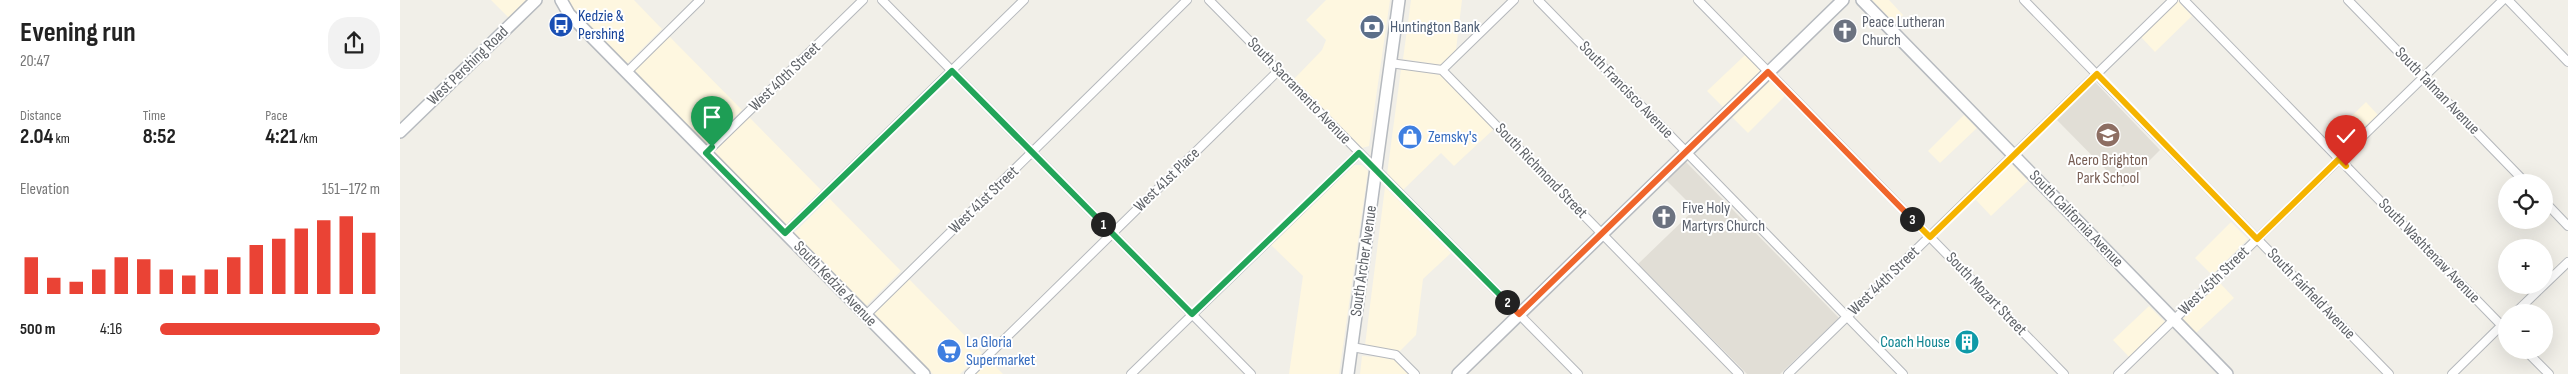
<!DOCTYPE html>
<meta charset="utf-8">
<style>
body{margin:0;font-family:"Sofia Sans Condensed",sans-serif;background:#f2f2f2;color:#222;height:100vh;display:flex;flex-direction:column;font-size:19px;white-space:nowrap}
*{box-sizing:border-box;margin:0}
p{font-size:16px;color:#767676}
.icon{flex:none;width:28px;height:28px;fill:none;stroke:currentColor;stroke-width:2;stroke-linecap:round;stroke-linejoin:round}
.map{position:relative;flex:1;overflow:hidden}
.sheet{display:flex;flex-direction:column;background:#fff;width:400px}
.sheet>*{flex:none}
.controls{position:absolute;left:2098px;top:174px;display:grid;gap:10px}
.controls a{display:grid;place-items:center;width:55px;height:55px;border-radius:50%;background:#fff;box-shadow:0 5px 20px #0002;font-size:25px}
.pin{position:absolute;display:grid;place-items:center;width:42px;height:42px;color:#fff;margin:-51px -21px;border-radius:50% 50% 50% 0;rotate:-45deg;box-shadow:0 0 5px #0007}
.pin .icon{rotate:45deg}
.km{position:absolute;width:25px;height:25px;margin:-12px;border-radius:50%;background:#222;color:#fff;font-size:14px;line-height:25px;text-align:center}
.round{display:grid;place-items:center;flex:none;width:52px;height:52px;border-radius:20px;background:#f2f2f2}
.headline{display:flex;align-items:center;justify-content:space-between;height:85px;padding:0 20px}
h1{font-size:28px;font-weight:700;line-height:38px}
.stats{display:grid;grid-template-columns:repeat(3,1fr);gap:8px;height:85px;padding:5px 20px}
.stats div{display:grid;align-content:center}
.stats b{font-size:21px;font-weight:700}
.stats small{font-size:14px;font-weight:400}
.stats p{font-size:14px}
.chart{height:140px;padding:10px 20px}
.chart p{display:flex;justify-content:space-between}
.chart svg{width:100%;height:90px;margin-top:5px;stroke:#ea4335;stroke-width:6}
ul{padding:0 20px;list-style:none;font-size:16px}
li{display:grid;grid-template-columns:80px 60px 1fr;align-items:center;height:38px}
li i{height:12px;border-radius:6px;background:#ea4335}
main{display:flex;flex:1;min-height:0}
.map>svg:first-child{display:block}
</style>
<main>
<section class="sheet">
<div class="headline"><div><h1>Evening run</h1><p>20:47</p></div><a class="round"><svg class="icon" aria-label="share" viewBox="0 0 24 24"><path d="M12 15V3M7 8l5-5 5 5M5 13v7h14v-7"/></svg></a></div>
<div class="stats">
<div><p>Distance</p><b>2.04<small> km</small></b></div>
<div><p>Time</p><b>8:52</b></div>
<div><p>Pace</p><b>4:21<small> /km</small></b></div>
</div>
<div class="chart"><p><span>Elevation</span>151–172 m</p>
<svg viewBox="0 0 160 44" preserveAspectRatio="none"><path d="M5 44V26M15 44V36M25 44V38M35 44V32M45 44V26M55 44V27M65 44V32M75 44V35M85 44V32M95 44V26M105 44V20M115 44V17M125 44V12M135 44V8M145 44V6M155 44V14"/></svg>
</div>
<ul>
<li><b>500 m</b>4:16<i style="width:100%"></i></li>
</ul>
</section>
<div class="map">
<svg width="2168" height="374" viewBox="0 0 2168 374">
<rect width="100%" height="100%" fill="#f1efe8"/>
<!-- commercial -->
<g fill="#fef7e0">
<polygon points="91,0 128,0 109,18"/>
<polygon points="168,0 234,0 262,29 227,64 176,13"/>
<polygon points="926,0 990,0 969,146 962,148 894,79 922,50 926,40 906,20"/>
<polygon points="1011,0 1062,0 1056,50 1041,65 1003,59"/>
<polygon points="1472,0 1489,0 1503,15 1494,23"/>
<polygon points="1778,1 1792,16 1755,52 1741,37"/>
<polygon points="269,36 342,110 306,145 234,71"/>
<polygon points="1345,55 1362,72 1324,108 1307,91"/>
<polygon points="1001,69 1041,75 1094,129 1054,166 1041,153 1003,190 987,174"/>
<polygon points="1369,79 1385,96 1348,133 1331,116"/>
<polygon points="1966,102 1978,115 1939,151 1928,139"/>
<polygon points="1564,115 1577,128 1540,163 1528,151"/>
<polygon points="349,117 422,191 387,225 314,152"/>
<polygon points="1612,164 1628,181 1591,216 1576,200"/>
<polygon points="953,165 962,165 968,171 939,374 889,374 903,276 871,245"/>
<polygon points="985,187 1051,253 1023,279 1016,335 1000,351 965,345"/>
<polygon points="429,198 501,271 466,306 394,233"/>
<polygon points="1831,222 1848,239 1812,275 1795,258"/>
<polygon points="509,279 582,353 560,374 533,374 474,314"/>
<polygon points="1820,283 1834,298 1796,333 1782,319"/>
<polygon points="1749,306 1765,322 1729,357 1713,340"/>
<polygon points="962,356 993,358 1008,374 960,374"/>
<polygon points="590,361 603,374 576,374"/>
</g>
<!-- education -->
<g fill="#e1ded6">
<polygon points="1695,82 1760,150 1723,187 1656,119"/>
<polygon points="1285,161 1439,318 1380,374 1347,374 1238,264 1295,209 1266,180"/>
</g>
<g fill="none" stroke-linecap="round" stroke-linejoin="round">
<defs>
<g id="street">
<polyline points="482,0 851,374"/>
<polyline points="809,0 1178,374"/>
<polyline points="1138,0 1503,374"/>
<polyline points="1298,0 1664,374"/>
<polyline points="1624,0 1989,374"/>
<polyline points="1784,0 2106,330"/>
<polyline points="1948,0 2125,182"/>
<polyline points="2108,0 2168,62"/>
<polyline points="990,63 1042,70 1339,374"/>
<polyline points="1042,70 1114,0"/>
<polyline points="226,73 300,0"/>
<polyline points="306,153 463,0"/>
<polyline points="2144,201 2168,226"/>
<polyline points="385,233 624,0"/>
<polyline points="2116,312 2168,262"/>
<polyline points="466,315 787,0"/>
<polyline points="952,347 996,355 1015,374"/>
<polyline points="2125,350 2149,374"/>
<polyline points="569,374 878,71"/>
<polyline points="731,374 959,153"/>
<polyline points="1388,374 1773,0"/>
<polyline points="1718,374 2103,0"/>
<polyline points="2052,374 2106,321"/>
</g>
<g id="secondary">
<polyline points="161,0 169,14 524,374"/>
<polyline points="1462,0 1827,374"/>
<polyline points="0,132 136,0"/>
<polyline points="948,374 999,0"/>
<polyline points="1058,374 1443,0"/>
</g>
</defs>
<!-- street casing -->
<use href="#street" stroke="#b5b8bc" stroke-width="10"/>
<!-- secondary casing -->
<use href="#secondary" stroke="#b6babf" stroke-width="14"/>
<!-- street -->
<use href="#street" stroke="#fff" stroke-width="8"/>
<!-- secondary -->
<use href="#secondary" stroke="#fff" stroke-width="11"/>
</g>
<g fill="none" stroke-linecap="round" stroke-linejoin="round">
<defs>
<polyline id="split-1" points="312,147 306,153 385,233 552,71 703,224"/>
<polyline id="split-2" points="703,224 792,314 959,153 1107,302"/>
<polyline id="split-3" points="1107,302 1119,314 1368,72 1512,219"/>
<polyline id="split-4" points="1512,219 1530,237 1697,74 1857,239 1939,159 1946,166"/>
</defs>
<!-- split-1 casing -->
<use href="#split-1" stroke="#fff" stroke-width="10"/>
<!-- split-2 casing -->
<use href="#split-2" stroke="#fff" stroke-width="10"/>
<!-- split-3 casing -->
<use href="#split-3" stroke="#fff" stroke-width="10"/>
<!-- split-4 casing -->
<use href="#split-4" stroke="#fff" stroke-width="10"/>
<!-- split-1 -->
<use href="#split-1" stroke="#22a559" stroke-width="6"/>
<!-- split-2 -->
<use href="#split-2" stroke="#22a559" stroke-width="6"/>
<!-- split-3 -->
<use href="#split-3" stroke="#f0652b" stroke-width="6"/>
<!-- split-4 -->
<use href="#split-4" stroke="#f5b400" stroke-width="6"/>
</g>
<!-- icons -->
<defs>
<symbol id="bus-disc" viewBox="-11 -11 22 22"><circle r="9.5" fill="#1a4fb4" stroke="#fff"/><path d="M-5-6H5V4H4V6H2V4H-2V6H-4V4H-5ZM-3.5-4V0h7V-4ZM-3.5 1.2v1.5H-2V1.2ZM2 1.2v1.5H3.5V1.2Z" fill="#fff"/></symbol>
<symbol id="bank-disc" viewBox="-11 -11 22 22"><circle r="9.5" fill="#5c6f8a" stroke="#fff"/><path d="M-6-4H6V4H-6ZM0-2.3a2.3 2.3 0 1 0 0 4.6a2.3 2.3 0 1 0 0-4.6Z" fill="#fff"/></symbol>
<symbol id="church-disc" viewBox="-11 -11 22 22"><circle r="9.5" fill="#6b7280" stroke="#fff"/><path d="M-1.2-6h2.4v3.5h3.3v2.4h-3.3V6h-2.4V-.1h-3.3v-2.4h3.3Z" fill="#fff"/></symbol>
<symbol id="school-disc" viewBox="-11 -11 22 22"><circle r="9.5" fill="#8d6e63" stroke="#fff"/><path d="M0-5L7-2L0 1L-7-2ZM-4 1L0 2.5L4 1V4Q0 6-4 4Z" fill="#fff"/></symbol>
<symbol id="shop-disc" viewBox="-11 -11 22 22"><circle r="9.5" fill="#3f7fe0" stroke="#fff"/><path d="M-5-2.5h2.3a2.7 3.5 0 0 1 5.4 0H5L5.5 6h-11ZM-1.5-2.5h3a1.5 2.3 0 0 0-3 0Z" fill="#fff"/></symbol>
<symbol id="building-disc" viewBox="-11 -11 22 22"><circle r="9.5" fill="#0f9aa8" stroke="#fff"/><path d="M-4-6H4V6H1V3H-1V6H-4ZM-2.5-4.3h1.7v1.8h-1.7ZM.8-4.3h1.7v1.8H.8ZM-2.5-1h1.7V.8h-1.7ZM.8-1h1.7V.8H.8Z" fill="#fff"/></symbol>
<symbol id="supermarket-disc" viewBox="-11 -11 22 22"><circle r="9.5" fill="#3f7fe0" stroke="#fff"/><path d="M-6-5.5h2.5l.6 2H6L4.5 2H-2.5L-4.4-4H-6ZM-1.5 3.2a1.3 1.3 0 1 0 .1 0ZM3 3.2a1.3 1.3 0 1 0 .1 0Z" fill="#fff"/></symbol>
</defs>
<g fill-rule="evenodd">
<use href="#bus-disc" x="147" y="11" width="28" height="28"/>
<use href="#bank-disc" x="958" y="13" width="28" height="28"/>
<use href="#church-disc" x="1431" y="17" width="28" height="28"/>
<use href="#school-disc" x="1694" y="121" width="28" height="28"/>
<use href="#shop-disc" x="996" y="123" width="28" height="28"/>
<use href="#church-disc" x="1250" y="203" width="28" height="28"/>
<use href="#building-disc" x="1553" y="328" width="28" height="28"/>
<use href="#supermarket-disc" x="535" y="337" width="28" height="28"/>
</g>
<g text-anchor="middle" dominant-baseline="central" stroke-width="4" stroke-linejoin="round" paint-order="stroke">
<!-- transit labels -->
<g font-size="16" fill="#164399" stroke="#fff" text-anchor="start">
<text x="178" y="16">Kedzie &amp;<tspan x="178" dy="18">Pershing</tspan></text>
</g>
<!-- worship labels -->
<g font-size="16" fill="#5b616d" stroke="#fff" text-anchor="start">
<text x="1462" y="22">Peace Lutheran<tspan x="1462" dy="18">Church</tspan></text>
<text x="1282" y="208">Five Holy<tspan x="1282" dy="18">Martyrs Church</tspan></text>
</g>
<!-- service labels -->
<g font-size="16" fill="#4e5e75" stroke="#fff" text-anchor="start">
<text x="990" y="27">Huntington Bank</text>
</g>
<!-- street labels -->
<g font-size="16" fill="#5f6368" stroke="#fff">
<text transform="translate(68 66) rotate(-44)">West Pershing Road</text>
<text transform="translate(385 77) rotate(-44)">West 40th Street</text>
<text transform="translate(1226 90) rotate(46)">South Francisco Avenue</text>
<text transform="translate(899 91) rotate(46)">South Sacramento Avenue</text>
<text transform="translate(2037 91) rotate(46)">South Talman Avenue</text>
<text transform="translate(1141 171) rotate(46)">South Richmond Street</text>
<text transform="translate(767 180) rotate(-44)">West 41st Place</text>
<text transform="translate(584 200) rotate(-44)">West 41st Street</text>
<text transform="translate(1676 219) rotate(46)">South California Avenue</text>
<text transform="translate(2029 251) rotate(46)">South Washtenaw Avenue</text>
<text transform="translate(964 261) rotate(-82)">South Archer Avenue</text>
<text transform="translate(1484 281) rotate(-44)">West 44th Street</text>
<text transform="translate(1814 281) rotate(-44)">West 45th Street</text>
<text transform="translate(435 284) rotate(46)">South Kedzie Avenue</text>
<text transform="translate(1586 294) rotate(46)">South Mozart Street</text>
<text transform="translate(1911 294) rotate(46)">South Fairfield Avenue</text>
</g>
<!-- shop labels -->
<g font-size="16" fill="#366cbe" stroke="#fff" text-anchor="start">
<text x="1028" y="137">Zemsky's</text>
<text x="566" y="342">La Gloria<tspan x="566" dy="18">Supermarket</tspan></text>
</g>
<!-- education labels -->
<g font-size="16" fill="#785e54" stroke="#fff">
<text x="1708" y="160">Acero Brighton<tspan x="1708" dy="18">Park School</tspan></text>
</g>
<!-- culture labels -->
<g font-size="16" fill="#0d838f" stroke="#fff" text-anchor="end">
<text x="1550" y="342">Coach House</text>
</g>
</g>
</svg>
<div class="controls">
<a><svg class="icon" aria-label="locate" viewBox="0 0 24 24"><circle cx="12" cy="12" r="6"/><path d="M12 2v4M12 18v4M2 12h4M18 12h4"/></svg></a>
<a>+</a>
<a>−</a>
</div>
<div class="pin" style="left:312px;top:147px;background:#1e9e55"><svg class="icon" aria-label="arrive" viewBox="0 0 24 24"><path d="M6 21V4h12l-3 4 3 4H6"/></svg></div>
<div class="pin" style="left:1946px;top:166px;background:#d93025"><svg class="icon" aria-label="check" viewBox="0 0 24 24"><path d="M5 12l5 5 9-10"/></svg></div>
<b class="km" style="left:703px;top:224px">1</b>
<b class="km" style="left:1107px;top:302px">2</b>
<b class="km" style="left:1512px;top:219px">3</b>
</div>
</main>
